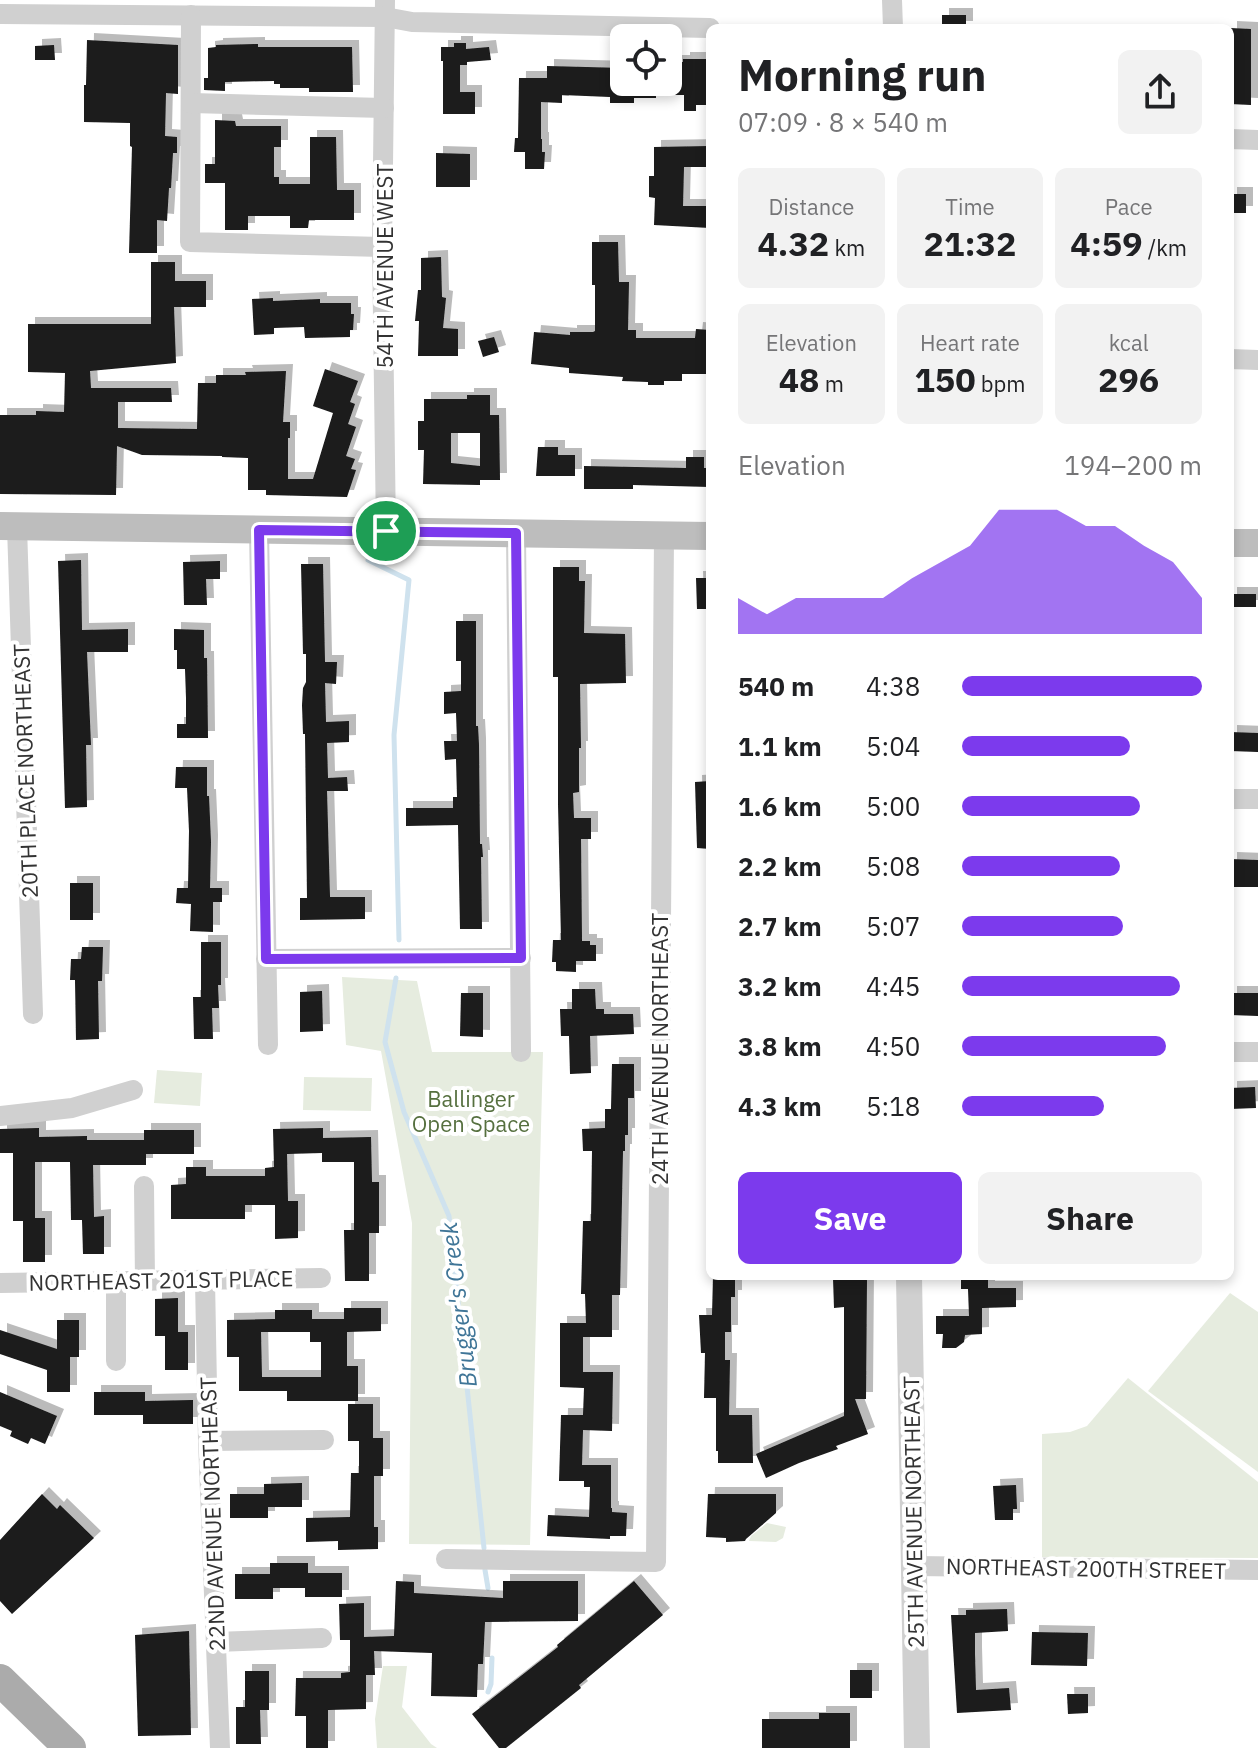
<!DOCTYPE html>
<meta charset="utf-8">
<style>
body{margin:0;font-family:"IBM Plex Sans",sans-serif;background:#f2f2f2;color:#202124;height:100vh;display:flex;flex-direction:column;font-size:30px;white-space:nowrap}
*{box-sizing:border-box;margin:0}
p{font-size:26px;color:#757577}
.icon{flex:none;width:44px;height:44px;fill:none;stroke:currentColor;stroke-width:2;stroke-linecap:round;stroke-linejoin:round}
.map{position:relative;flex:1;overflow:hidden}
.details{position:absolute;left:706px;top:24px;width:528px;height:1256px;display:flex;flex-direction:column;background:#fff;border-radius:12px;box-shadow:0 4px 12px #0003}
.details>*{flex:none}
.controls{position:absolute;left:610px;top:24px;display:grid;gap:16px}
.controls a{display:grid;place-items:center;width:72px;height:72px;border-radius:12px;background:#fff;box-shadow:0 4px 12px #0003;font-size:40px}
.pin{position:absolute;display:grid;place-items:center;width:68px;height:68px;color:#fff;margin:-34px;border:4px solid #fff;border-radius:50%;box-shadow:0 2px 8px #0007}
.round{display:grid;place-items:center;flex:none;width:84px;height:84px;border-radius:12px;background:#f2f2f2}
.headline{display:flex;align-items:center;justify-content:space-between;height:136px;padding:0 32px}
h1{font-size:44px;font-weight:800;line-height:60px}
.stats{display:grid;grid-template-columns:repeat(3,1fr);gap:12px;height:136px;padding:8px 32px}
.stats div{display:grid;align-content:center;border-radius:12px;background:#f2f2f2;text-align:center}
.stats b{font-size:34px;font-weight:800}
.stats small{font-size:22px;font-weight:400}
.stats p{font-size:22px}
.chart{height:224px;padding:16px 32px}
.chart p{display:flex;justify-content:space-between}
.chart svg{width:100%;height:144px;margin-top:8px;fill:#7c3aed;opacity:.7}
.primary-button{display:flex;gap:16px;margin-top:auto;padding:16px 32px}
.primary-button a{flex:1;height:92px;border-radius:12px;background:#7c3aed;color:#fff;font-size:32px;font-weight:800;line-height:92px;text-align:center}
.primary-button a+a{background:#f2f2f2;color:#202124}
ul{padding:0 32px;list-style:none;font-size:26px}
li{display:grid;grid-template-columns:128px 96px 1fr;align-items:center;height:60px}
li i{height:20px;border-radius:10px;background:#7c3aed}
.map>svg:first-child{display:block}
</style>
<div class="map">
<svg width="1258" height="1748" viewBox="0 0 1258 1748">
<defs>
<filter id="shadow"><feDropShadow dx="7" dy="-7" stdDeviation="0" flood-color="#0004"/></filter>
</defs>
<rect width="100%" height="100%" fill="#fff"/>
<!-- green -->
<g fill="#e6ecdf">
<polygon points="342,977 417,981 432,1052 543,1052 530,1545 409,1544 412,1223 381,1051 346,1045"/>
<polygon points="157,1070 202,1073 200,1106 154,1103"/>
<polygon points="304,1077 372,1078 371,1111 303,1110"/>
<polygon points="1230,1293 1258,1312 1258,1472 1148,1391"/>
<polygon points="1128,1378 1258,1482 1258,1558 1042,1557 1042,1434 1070,1432 1087,1426"/>
<polygon points="767,1523 786,1527 783,1538 776,1542 749,1541 751,1536"/>
<polygon points="383,1666 407,1666 402,1707 431,1744 437,1748 377,1748 375,1719"/>
</g>
<g fill="none" stroke-linecap="round" stroke-linejoin="round">
<!-- stream -->
<g stroke="#cfe2ee" stroke-width="5">
<polyline points="368,560 409,580 394,735 399,940"/>
<polyline points="396,978 385,1042 404,1112 449,1216 484,1548"/>
<polyline points="485,1570 488,1588"/>
<polyline points="488,1692 491,1684 492,1658"/>
</g>
</g>
<!-- building -->
<g fill="#1a1a1a" fill-rule="evenodd" filter="url(#shadow)">
<rect x="942" y="15" width="24" height="13"/>
<polygon points="1230,28 1251,29 1251,105 1230,104"/>
<polygon points="87,40 178,45 178,94 166,93 165,136 177,137 177,153 173,153 171,188 169,188 167,221 157,220 157,253 129,253 132,147 130,146 130,123 84,122 84,85 86,85"/>
<polygon points="454,43 466,43 466,49 489,47 491,60 467,62 467,65 460,65 460,92 475,92 475,114 443,114 443,61 441,61 441,47 454,47"/>
<polygon points="258,44 258,47 352,47 353,92 309,92 309,88 280,88 280,84 274,84 274,81 225,82 225,91 204,90 204,78 208,78 208,48 216,47 216,45"/>
<polygon points="54,45 55,60 35,60 35,46"/>
<polygon points="683,59 710,59 710,105 696,105 696,111 684,111 684,95 656,95 656,98 634,98 634,103 610,103 610,97 562,95 562,103 541,102 541,139 542,139 542,152 545,152 544,169 525,169 525,152 514,152 515,138 518,138 519,78 547,78 547,66 624,68 624,82 668,82 668,62 683,62"/>
<polygon points="215,120 235,121 236,126 281,126 281,147 274,147 274,177 279,177 279,184 310,184 310,137 336,137 337,190 354,190 354,220 309,220 308,228 290,228 290,216 248,216 248,230 225,230 225,183 205,183 205,164 215,164"/>
<polygon points="710,146 710,167 684,167 683,206 710,206 710,228 654,225 655,198 649,197 649,176 654,176 654,147"/>
<polygon points="436,153 470,154 470,187 436,187"/>
<rect x="1230" y="194" width="16" height="19"/>
<polygon points="592,242 618,242 619,282 629,282 628,330 636,330 636,338 695,338 696,329 710,330 710,374 682,374 682,381 664,381 664,385 648,385 648,382 622,381 623,377 569,373 569,368 531,364 534,332 570,335 570,332 593,332 595,331 595,285 592,285"/>
<polygon points="441,257 442,297 446,298 443,328 458,329 458,356 418,356 419,321 415,321 418,290 421,290 421,258"/>
<polygon points="151,262 175,262 175,281 206,281 206,307 174,307 176,363 90,371 91,388 171,388 172,402 118,402 118,428 197,429 198,383 216,383 216,375 246,375 245,372 286,371 283,422 290,422 290,438 288,438 288,479 313,479 333,413 313,406 325,369 358,381 350,402 355,404 348,424 356,427 346,456 355,459 351,469 356,470 347,497 266,495 266,490 248,490 248,458 222,457 222,456 142,455 117,446 116,495 0,494 0,415 36,415 36,411 64,412 65,373 28,372 28,324 151,324"/>
<polygon points="273,298 273,301 320,299 320,303 351,303 351,314 354,314 353,330 350,330 350,337 305,338 304,327 274,328 274,334 254,335 252,299"/>
<polygon points="494,337 499,352 483,357 478,341"/>
<path d="M467,395H490V415H499L500,480H480V485L423,484L424,450H418V421H424V399H467ZM451,433H480V466L451,463Z"/>
<polygon points="538,447 558,447 558,455 575,455 575,476 536,476"/>
<polygon points="686,457 704,457 704,468 710,468 710,487 633,485 633,489 584,489 584,466 686,468"/>
<polygon points="81,560 82,630 128,629 128,652 87,652 91,745 86,745 87,807 65,808 58,561"/>
<polygon points="220,561 220,579 206,579 207,605 184,605 183,562"/>
<polygon points="301,564 323,564 325,662 337,662 336,684 325,683 326,722 349,721 349,742 327,743 328,778 347,777 348,791 327,791 330,897 365,897 365,919 300,920 300,898 307,898 305,734 303,734 302,705 303,688 306,682 306,654 303,654"/>
<polygon points="553,567 579,567 579,581 585,581 584,633 625,634 626,683 580,684 581,748 579,748 579,792 573,793 574,818 591,818 591,839 581,839 582,941 590,941 590,945 596,945 596,961 576,961 576,972 556,971 556,962 552,962 553,940 561,940 558,804 558,677 553,677"/>
<polygon points="696,578 710,578 710,609 697,609"/>
<rect x="1230" y="594" width="26" height="13"/>
<polygon points="456,621 476,621 476,726 478,726 479,745 480,844 482,844 483,857 481,857 482,929 460,929 458,825 406,826 406,808 453,808 453,797 457,797 456,759 445,760 444,741 457,741 456,713 444,714 444,692 461,691 461,661 456,661"/>
<polygon points="174,629 204,630 204,658 207,658 208,738 177,738 177,724 186,724 186,698 185,669 177,669 177,650 174,650"/>
<polygon points="1230,732 1258,733 1258,752 1230,751"/>
<polygon points="176,767 207,767 207,796 209,796 211,842 210,888 222,888 222,902 213,902 213,932 190,931 191,904 176,903 177,888 188,888 189,831 187,788 175,788"/>
<polygon points="710,781 710,849 697,848 695,782"/>
<polygon points="1230,859 1258,860 1258,887 1230,887"/>
<rect x="70" y="883" width="23" height="37"/>
<polygon points="201,942 221,942 221,985 218,985 219,1008 212,1008 213,1039 194,1039 193,997 201,997"/>
<polygon points="82,947 103,947 102,981 98,981 99,1039 76,1040 75,980 70,980 71,959 81,959"/>
<polygon points="572,989 595,989 596,1009 604,1009 604,1014 633,1014 634,1034 590,1036 591,1073 570,1074 569,1036 561,1036 560,1009 572,1009"/>
<polygon points="322,991 323,1031 300,1032 300,992"/>
<polygon points="461,993 483,993 483,1037 460,1036"/>
<polygon points="1230,993 1258,993 1258,1016 1230,1015"/>
<polygon points="612,1064 634,1064 634,1098 628,1098 628,1135 625,1135 625,1151 623,1151 620,1295 612,1295 612,1337 583,1337 583,1372 613,1372 612,1431 583,1430 582,1465 611,1465 611,1508 612,1508 612,1512 627,1513 626,1536 610,1536 610,1539 547,1536 548,1515 589,1517 590,1487 584,1487 584,1481 559,1481 561,1415 583,1415 584,1388 560,1387 560,1323 586,1323 585,1294 581,1294 583,1221 591,1221 592,1151 583,1151 582,1129 605,1128 605,1109 611,1109"/>
<polygon points="1255,1087 1256,1108 1230,1109 1230,1088"/>
<polygon points="39,1128 39,1137 87,1136 87,1140 144,1140 144,1130 194,1130 194,1154 146,1154 146,1165 93,1165 94,1217 104,1216 104,1254 83,1254 82,1220 71,1220 70,1162 35,1162 35,1218 45,1218 45,1262 23,1262 23,1221 13,1221 13,1153 0,1153 0,1129"/>
<polygon points="323,1128 323,1138 371,1137 372,1182 379,1182 379,1233 369,1233 369,1281 345,1281 344,1230 354,1230 354,1162 322,1162 322,1153 287,1154 288,1201 298,1201 298,1238 275,1239 275,1205 245,1205 245,1219 171,1219 171,1185 186,1184 186,1167 206,1167 206,1176 265,1176 265,1168 274,1167 273,1129"/>
<polygon points="713,1276 735,1276 735,1297 731,1297 731,1332 725,1332 725,1360 730,1360 729,1415 752,1415 753,1463 718,1463 718,1451 716,1451 716,1398 704,1398 705,1353 701,1353 699,1315 712,1315"/>
<polygon points="848,1276 867,1276 866,1399 855,1399 868,1434 836,1446 838,1449 799,1463 766,1478 756,1454 844,1416 844,1307 834,1308 833,1278 848,1278"/>
<polygon points="961,1276 988,1278 988,1288 1016,1288 1016,1307 982,1308 982,1334 965,1335 964,1342 956,1348 942,1348 943,1334 936,1334 936,1316 969,1316 968,1289 961,1289"/>
<polygon points="178,1298 178,1332 188,1332 188,1370 165,1370 165,1336 155,1336 155,1299"/>
<path d="M344,1308H381V1331L347,1332V1366H358V1401H287V1391H239V1357H227V1320L275,1319V1310H312V1319H344ZM261,1332H310V1342H321V1377H262Z"/>
<polygon points="57,1320 79,1320 79,1357 70,1357 70,1392 47,1392 47,1370 0,1354 0,1330 57,1349"/>
<polygon points="0,1392 57,1416 45,1444 31,1438 28,1444 10,1436 12,1431 0,1426"/>
<polygon points="94,1392 145,1392 145,1401 193,1400 193,1424 143,1424 143,1415 94,1415"/>
<polygon points="348,1404 373,1404 373,1438 383,1438 383,1476 374,1476 374,1527 378,1527 378,1549 338,1550 338,1541 306,1542 306,1518 350,1517 351,1473 359,1473 359,1441 348,1441"/>
<polygon points="302,1483 302,1507 268,1507 268,1518 230,1518 230,1494 264,1494 264,1484"/>
<polygon points="1016,1485 1017,1509 1013,1509 1013,1520 995,1520 993,1486"/>
<polygon points="42,1494 57,1509 60,1505 94,1538 12,1614 0,1601 0,1540"/>
<polygon points="708,1494 776,1494 776,1513 746,1539 745,1541 726,1542 726,1538 706,1537"/>
<polygon points="270,1563 308,1563 308,1573 342,1573 342,1597 305,1597 305,1588 273,1588 273,1599 235,1599 235,1574 270,1574"/>
<polygon points="396,1581 414,1582 414,1593 503,1598 503,1581 578,1581 578,1621 485,1622 483,1664 478,1664 477,1697 431,1696 432,1653 374,1651 375,1675 366,1675 366,1709 328,1710 328,1748 306,1748 306,1716 295,1716 296,1678 341,1678 341,1673 350,1672 350,1640 340,1640 339,1604 364,1603 364,1637 394,1636"/>
<polygon points="634,1581 663,1615 579,1685 581,1688 506,1748 499,1748 472,1714 558,1647 557,1645"/>
<polygon points="1007,1609 1008,1631 975,1633 975,1654 976,1690 1009,1688 1011,1710 957,1713 951,1615 966,1615 966,1610"/>
<polygon points="189,1631 191,1735 138,1736 135,1635"/>
<polygon points="1032,1632 1088,1633 1087,1666 1031,1665"/>
<rect x="850" y="1670" width="22" height="28"/>
<polygon points="245,1671 269,1671 269,1710 260,1710 261,1744 236,1744 236,1707 245,1707"/>
<polygon points="1067,1694 1088,1694 1088,1713 1068,1714"/>
<polygon points="819,1713 850,1713 850,1748 762,1748 762,1719 819,1719"/>
</g>
<g fill="none" stroke-linecap="round" stroke-linejoin="round">
<!-- minor -->
<g stroke="#d0d0d0" stroke-width="20">
<polyline points="385,0 382,247 386,531"/>
<polyline points="892,0 893,28"/>
<polyline points="0,14 385,17 412,22 710,28"/>
<polyline points="191,15 190,242 382,247"/>
<polyline points="191,103 384,108"/>
<polyline points="1230,139 1258,140"/>
<polyline points="1230,359 1258,360"/>
<polyline points="17,527 33,1014"/>
<polyline points="259,530 268,1045"/>
<polyline points="516,533 521,1052"/>
<polyline points="1230,799 1258,799"/>
<polyline points="266,959 521,958"/>
<polyline points="1230,1052 1258,1052"/>
<polyline points="0,1116 72,1108 133,1090"/>
<polyline points="144,1186 145,1281"/>
<polyline points="205,1280 208,1441 220,1748"/>
<polyline points="116,1281 116,1361"/>
<polyline points="0,1283 321,1278"/>
<polyline points="208,1441 324,1440"/>
<polyline points="446,1559 656,1562 664,536"/>
<polyline points="914,1566 1258,1570"/>
<polyline points="216,1642 322,1638"/>
</g>
<!-- tertiary -->
<polyline stroke="#d0d0d0" stroke-width="26" points="909,1276 917,1748"/>
<!-- secondary -->
<g stroke="#bdbdbd" stroke-width="28">
<polyline points="0,526 710,536"/>
<polyline points="1230,543 1258,543"/>
</g>
<!-- primary -->
<polyline stroke="#ababab" stroke-width="32" points="0,1680 70,1748"/>
</g>
<g fill="none" stroke-linecap="round" stroke-linejoin="round">
<defs>
<polygon id="route" points="259,530 516,533 521,958 266,959"/>
</defs>
<!-- route casing -->
<use href="#route" stroke="#fff" stroke-width="16"/>
<!-- route -->
<use href="#route" stroke="#7c3aed" stroke-width="10"/>
</g>
<g text-anchor="middle" dominant-baseline="central" stroke-width="8" stroke-linejoin="round" paint-order="stroke">
<!-- street labels -->
<g font-size="22" fill="#333" stroke="#fff">
<text transform="translate(384 266) rotate(-90)">54TH AVENUE WEST</text>
<text transform="translate(25 771) rotate(-92)">20TH PLACE NORTHEAST</text>
<text transform="translate(659 1049) rotate(-90)">24TH AVENUE NORTHEAST</text>
<text transform="translate(161 1280) rotate(-1)">NORTHEAST 201ST PLACE</text>
<text transform="translate(913 1512) rotate(-91)">25TH AVENUE NORTHEAST</text>
<text transform="translate(212 1514) rotate(-92)">22ND AVENUE NORTHEAST</text>
<text transform="translate(1086 1568) rotate(1)">NORTHEAST 200TH STREET</text>
</g>
<!-- park labels -->
<g font-size="22" fill="#56703f" stroke="#fff">
<text x="471" y="1098">Ballinger<tspan x="471" dy="25">Open Space</tspan></text>
</g>
<!-- water labels -->
<g font-size="24" font-style="italic" fill="#3f7597" stroke="#fff">
<text transform="translate(458 1305) rotate(-97)">Brugger's Creek</text>
</g>
</g>
</svg>
<div class="controls">
<a><svg class="icon" aria-label="locate" viewBox="0 0 24 24"><circle cx="12" cy="12" r="6"/><path d="M12 2v4M12 18v4M2 12h4M18 12h4"/></svg></a>
</div>
<div class="pin" style="left:386px;top:531px;background:#1e9e55"><svg class="icon" aria-label="arrive" viewBox="0 0 24 24"><path d="M6 21V4h12l-3 4 3 4H6"/></svg></div>
<section class="details">
<div class="headline"><div><h1>Morning run</h1><p>07:09 · 8 × 540 m</p></div><a class="round"><svg class="icon" aria-label="share" viewBox="0 0 24 24"><path d="M12 15V3M7 8l5-5 5 5M5 13v7h14v-7"/></svg></a></div>
<div class="stats">
<div><p>Distance</p><b>4.32<small> km</small></b></div>
<div><p>Time</p><b>21:32</b></div>
<div><p>Pace</p><b>4:59<small> /km</small></b></div>
</div>
<div class="stats">
<div><p>Elevation</p><b>48<small> m</small></b></div>
<div><p>Heart rate</p><b>150<small> bpm</small></b></div>
<div><p>kcal</p><b>296</b></div>
</div>
<div class="chart"><p><span>Elevation</span>194–200 m</p>
<svg viewBox="0 0 160 44" preserveAspectRatio="none"><path d="M0 44V33L10 38L20 33L30 33L40 33L50 33L60 27L70 22L80 17L90 6L100 6L110 6L120 11L130 11L140 17L150 22L160 33V44z"/></svg>
</div>
<ul>
<li><b>540 m</b>4:38<i style="width:100%"></i></li>
<li><b>1.1 km</b>5:04<i style="width:70%"></i></li>
<li><b>1.6 km</b>5:00<i style="width:74%"></i></li>
<li><b>2.2 km</b>5:08<i style="width:66%"></i></li>
<li><b>2.7 km</b>5:07<i style="width:67%"></i></li>
<li><b>3.2 km</b>4:45<i style="width:91%"></i></li>
<li><b>3.8 km</b>4:50<i style="width:85%"></i></li>
<li><b>4.3 km</b>5:18<i style="width:59%"></i></li>
</ul>
<div class="primary-button"><a>Save</a><a>Share</a></div>
</section>
</div>
